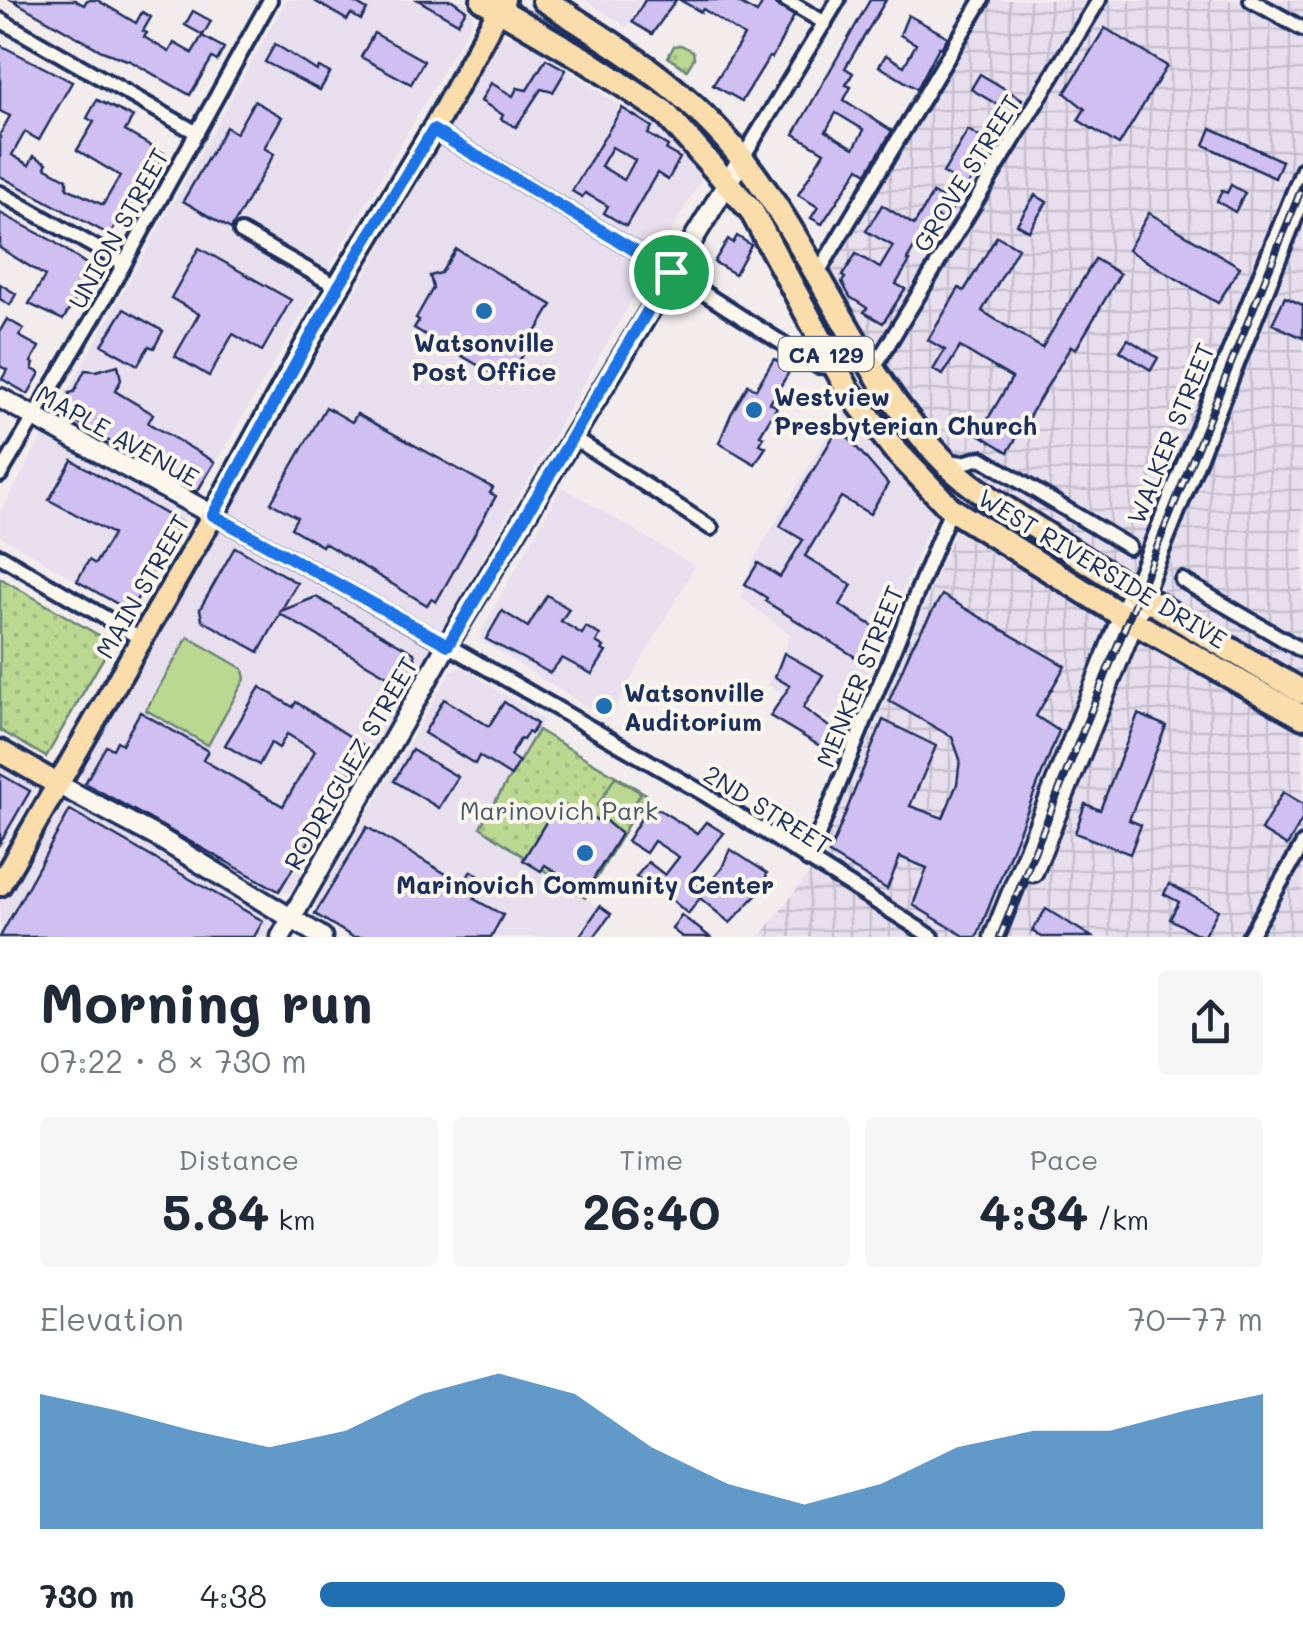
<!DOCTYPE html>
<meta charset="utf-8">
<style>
body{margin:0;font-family:Mali,sans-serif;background:#f6f6f7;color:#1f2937;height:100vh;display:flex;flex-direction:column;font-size:38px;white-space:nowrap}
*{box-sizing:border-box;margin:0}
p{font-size:32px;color:#747a83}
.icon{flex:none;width:55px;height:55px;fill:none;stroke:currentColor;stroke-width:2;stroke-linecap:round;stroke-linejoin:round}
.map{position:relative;height:937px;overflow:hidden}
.sheet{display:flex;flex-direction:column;background:#fff;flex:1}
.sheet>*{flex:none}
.pin{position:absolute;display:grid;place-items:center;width:85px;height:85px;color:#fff;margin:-42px;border:5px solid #fff;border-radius:50%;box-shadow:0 2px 10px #0007}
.round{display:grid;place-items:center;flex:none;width:105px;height:105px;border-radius:10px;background:#f6f6f7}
.summary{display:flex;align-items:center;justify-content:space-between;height:170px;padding:0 40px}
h1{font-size:55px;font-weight:800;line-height:75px}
.stats{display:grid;grid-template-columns:repeat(3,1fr);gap:15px;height:170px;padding:10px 40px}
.stats div{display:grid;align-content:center;border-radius:10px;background:#f6f6f7;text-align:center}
.stats b{font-size:50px;font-weight:800}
.stats small{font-size:28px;font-weight:400}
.stats p{font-size:28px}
.chart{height:280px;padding:20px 40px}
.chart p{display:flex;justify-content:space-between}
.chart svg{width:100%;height:180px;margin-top:10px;fill:#1f6fb2;opacity:.7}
ul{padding:0 40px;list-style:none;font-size:32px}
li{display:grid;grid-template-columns:160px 120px 1fr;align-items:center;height:75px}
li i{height:25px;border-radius:12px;background:#1f6fb2}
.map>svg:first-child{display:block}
</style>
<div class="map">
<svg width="1303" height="937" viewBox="0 0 1303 937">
<defs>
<pattern id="industrial-grid" width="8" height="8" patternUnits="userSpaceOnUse" patternTransform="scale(2.5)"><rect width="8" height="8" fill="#e8dfee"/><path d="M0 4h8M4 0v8" fill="none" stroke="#c6c0ce"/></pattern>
<pattern id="park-dots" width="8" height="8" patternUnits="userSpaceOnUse" patternTransform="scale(2.5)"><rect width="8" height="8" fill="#bad890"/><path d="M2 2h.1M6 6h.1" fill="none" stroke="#9fba7f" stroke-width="1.8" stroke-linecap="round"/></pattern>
</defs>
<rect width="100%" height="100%" fill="#f2eced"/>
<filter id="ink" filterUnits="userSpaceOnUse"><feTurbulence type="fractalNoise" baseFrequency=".01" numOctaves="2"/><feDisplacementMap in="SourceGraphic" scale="20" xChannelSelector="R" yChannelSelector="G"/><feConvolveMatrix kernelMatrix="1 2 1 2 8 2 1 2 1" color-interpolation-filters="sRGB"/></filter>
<g filter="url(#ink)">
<!-- built -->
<g fill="#e8dfee">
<polygon points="286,0 463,0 471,6 473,19 130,611 0,536 0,513"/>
<polygon points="585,0 641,0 627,27"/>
<polygon points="518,36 616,103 655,123 700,167 702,178 290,893 274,892 83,784 81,772 500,38"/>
<polygon points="844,406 936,511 844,728 768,685 791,635 741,598 754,559"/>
<polygon points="562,487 695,566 608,720 480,640 481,631"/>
<polygon points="462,667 544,720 480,827 598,906 575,937 353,937 318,914 314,906 451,671"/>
<polygon points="0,762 39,784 0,852"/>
<polygon points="59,788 284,913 275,937 0,937 0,892"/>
</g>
<!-- industrial -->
<g fill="url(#industrial-grid)">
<polygon points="976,0 1303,0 1303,682 974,476 897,391 816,255"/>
<polygon points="955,531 1303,733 1303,937 760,937 820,859"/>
</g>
<!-- park -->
<g fill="url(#park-dots)" stroke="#6a8477" stroke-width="2.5">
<polygon points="681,45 693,51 694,58 687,70 668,57 674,46"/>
<polygon points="0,578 112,643 46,757 0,730"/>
<polygon points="538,730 646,794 585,898 480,827"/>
</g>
<!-- pitch -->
<g fill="#bad890" stroke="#6a8477" stroke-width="2.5">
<polygon points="188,637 243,669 245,679 208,745 146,710"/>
<polygon points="615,777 641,793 624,822 597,806"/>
</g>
<!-- building -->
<g fill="#d0c0f1" stroke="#1b2f5e" stroke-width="2.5" fill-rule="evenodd">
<polygon points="12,0 75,0 84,5 87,0 97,0 136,23 142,12 151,17 143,31 147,33 144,37 169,52 174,43 192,53 202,36 224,48 217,61 212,58 190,95 130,61 102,51"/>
<polygon points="313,0 350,0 367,10 361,20 351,14 347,20"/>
<polygon points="418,0 452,0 466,10 458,23"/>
<polygon points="645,0 676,0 652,34 632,22"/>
<polygon points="680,0 733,0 757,13 764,0 768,0 794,16 772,58 769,57 742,101 713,85 744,36 703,9 701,12"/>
<path d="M870,0H886L845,68L853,73L846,85L851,87L844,100L892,131L867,173L859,168L822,224L811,218L818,207L798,195L824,152L794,134ZM836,113L864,130L854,148L826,131Z"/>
<polygon points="193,11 211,21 203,35 185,25"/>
<polygon points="908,15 948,37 941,48 939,47 917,89 879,66 886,55 904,66 916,44 900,35"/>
<polygon points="1105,28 1167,66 1119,145 1078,120 1085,109 1065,93"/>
<polygon points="374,33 424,61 411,84 361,57"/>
<polygon points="275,44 317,71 319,67 330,73 320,90 265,62"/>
<polygon points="0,45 72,82 39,140 25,132 12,155 29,165 34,156 47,163 45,167 67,179 67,188 103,205 120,176 77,150 94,122 87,118 97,100 133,117 125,131 165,154 153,175 150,172 129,208 126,206 110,235 0,176 0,134 10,116 0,111"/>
<polygon points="546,59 566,70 553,92 541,89 516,127 501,119 503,115 481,101 491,83 513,96 517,88 527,90"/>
<polygon points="980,74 1022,99 1013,114 971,89"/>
<polygon points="254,101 282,117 264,148 274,154 231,229 183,201 226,127 236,133"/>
<path d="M622,108L652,127L648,134L668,146L666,150L680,158L668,180L657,173L626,226L604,213L608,206L585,193L582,197L572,191ZM612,147L635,160L624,180L601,166Z"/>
<polygon points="1211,128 1282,161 1275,178 1204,145"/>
<polygon points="968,130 990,143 967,187 943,173"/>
<polygon points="1231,185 1245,193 1235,212 1217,201 1222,191 1227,193"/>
<polygon points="933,193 954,205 945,222 933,215 907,260 910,261 896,284 905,289 883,323 864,312 867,308 850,297 842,282 845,278 842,276 856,254 880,268 893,246 866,231 882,205 914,225"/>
<polygon points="1035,195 1047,202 1029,231 1017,224"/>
<polygon points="0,213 53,241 89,266 83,281 86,282 63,320 29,304 45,276 0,248"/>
<polygon points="1149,213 1240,267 1218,303 1128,250"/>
<polygon points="737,236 751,245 735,274 714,262 728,239 733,243"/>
<polygon points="997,236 1018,248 982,311 1042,348 1095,259 1120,274 1076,349 1071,346 1008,452 979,434 1012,378 960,347 943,375 933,370 945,350 928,340 959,288 964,291"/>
<polygon points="199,248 291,300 262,351 233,334 209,376 175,356 199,314 171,298"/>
<polygon points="456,249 552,305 507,382 414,328 419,320 416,318 433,288 430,276 441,273"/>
<polygon points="0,284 16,294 10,305 0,299"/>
<polygon points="1285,297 1303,305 1303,338 1272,324"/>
<polygon points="124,309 163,331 154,348 149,346 138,365 102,345"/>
<polygon points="7,319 24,329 19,336 39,347 31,362 34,364 32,369 40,373 28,394 2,379 7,370 0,366 0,331"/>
<polygon points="1128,339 1158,358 1151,370 1120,351"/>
<polygon points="774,359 791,369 770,403 777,407 760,435 764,437 760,444 766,447 755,464 719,443 731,414 748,385 756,389"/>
<polygon points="118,365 121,380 115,391 153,414 148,423 215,462 197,492 74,421 72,414 64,415 62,406 71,403 69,393 74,392 85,370 96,371"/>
<polygon points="326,407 352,422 357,414 493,488 490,493 496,496 436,602 431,599 427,605 324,543 322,546 291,528 297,517 271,503"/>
<polygon points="839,427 888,484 870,514 841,497 805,556 852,585 840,605 876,628 857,658 765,601 767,598 745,584 758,563 780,577 803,540 780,526"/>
<polygon points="72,460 181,523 130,611 77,581 89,560 95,564 113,534 49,500"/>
<polygon points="235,547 297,583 281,611 316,597 414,653 416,662 403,685 280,614 259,652 202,620 200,609"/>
<polygon points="547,595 569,609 561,621 582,634 586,627 600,635 596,642 604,647 602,650 606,652 592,674 562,658 550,673 486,639 502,611 528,627"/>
<polygon points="942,595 1065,666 1036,716 1059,731 977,937 966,937 913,905 927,868 900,857 887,889 829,854 883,720 936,746 910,806 943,818 957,784 960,759 952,737 889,701 912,646"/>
<polygon points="784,653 823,675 803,708 843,737 835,755 770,716 790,686 775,677"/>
<polygon points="260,687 293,707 296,702 366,747 279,891 85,783 106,746 113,749 117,741 122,744 140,712 208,751 203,760 283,806 315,751 287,734 279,748 271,743 259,765 225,745"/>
<polygon points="444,699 489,726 504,702 537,724 531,734 528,732 523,740 520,739 510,756 519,762 511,776 479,756 475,764 424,733"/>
<polygon points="1138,714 1166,726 1129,820 1141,825 1130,854 1075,833 1085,804 1100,810"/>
<polygon points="412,750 458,777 439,808 394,781"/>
<polygon points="0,774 30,791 0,843"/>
<polygon points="1283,792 1303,804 1303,818 1287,846 1261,830"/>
<polygon points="650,804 697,833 706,822 724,833 688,878 703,891 722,868 730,849 767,873 763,888 730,923 700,898 688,914 655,885 652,889 636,877 648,862 665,875 679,857 654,841 646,853 627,841"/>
<polygon points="70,810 263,921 254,937 0,937"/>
<polygon points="558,810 579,823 585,813 597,820 600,816 621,834 586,891 545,865 541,871 523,860 549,817 552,820"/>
<polygon points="367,827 463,884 471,871 485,880 474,899 503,915 491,937 353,937 315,914"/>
<polygon points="1169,884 1218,910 1203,937 1170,919 1179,902 1164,894"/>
<polygon points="600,906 611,914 594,937 579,937"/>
<polygon points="1046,909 1092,937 1042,937 1032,931"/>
<polygon points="681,915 710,937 682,937 672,929"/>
</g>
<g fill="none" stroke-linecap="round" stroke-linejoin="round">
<defs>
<g id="street">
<polyline points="786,0 825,23"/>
<polyline points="1251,0 1303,29"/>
<polyline points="0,20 197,133"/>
<polyline points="433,130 671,272 818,366 833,367"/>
<polyline points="742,159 838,0"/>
<polyline points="0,193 123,263"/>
<polyline points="241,232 338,287"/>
<polyline points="816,276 982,0"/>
<polyline points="873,369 1099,0"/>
<polyline points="574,438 711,528"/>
<polyline points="946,461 963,463 981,458 1129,547"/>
<polyline points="0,475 109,291 270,0"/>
<polyline points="213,515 447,645 703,793 932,937"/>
<polyline points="0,556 140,638"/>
<polyline points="1182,580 1303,651"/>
<polyline points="1132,592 1303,169"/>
<polyline points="1143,599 1303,199"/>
<polyline points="808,860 951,509"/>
<polyline points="1249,937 1303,844"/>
</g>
<g id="secondary">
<polyline points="0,398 213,515"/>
<polyline points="57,784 161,839 322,937"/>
<polyline points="1033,872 1143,599"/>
<polyline points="281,937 447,645 742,159"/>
<polyline points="994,937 1132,592"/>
</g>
<g id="primary">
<polyline points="0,751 57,784"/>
<polyline points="0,885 213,515 338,287 433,130 504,0"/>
</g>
<g id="highway">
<polyline points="483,0 587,61 664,112 751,210 848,390 894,449 951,509 1128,619 1303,717"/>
<path d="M544,0C619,47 688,89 744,161C818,256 859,376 946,463C974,491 1011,511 1044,533C1129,590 1215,641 1303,692"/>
</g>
</defs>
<!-- street casing -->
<use href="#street" stroke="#1b2f5e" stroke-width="20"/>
<!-- secondary casing -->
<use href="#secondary" stroke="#1b2f5e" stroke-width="25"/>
<!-- primary casing -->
<use href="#primary" stroke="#1b2f5e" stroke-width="28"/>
<!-- highway casing -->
<use href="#highway" stroke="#1b2f5e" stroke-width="30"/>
<!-- street -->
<use href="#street" stroke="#fbf7ec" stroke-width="12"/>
<!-- secondary -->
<use href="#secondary" stroke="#fbf7ec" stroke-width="18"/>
<!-- primary -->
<use href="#primary" stroke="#faddab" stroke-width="20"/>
<!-- highway -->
<use href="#highway" stroke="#faddab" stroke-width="22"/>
<defs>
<polyline id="rail" points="1000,937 1303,185"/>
</defs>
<!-- rail casing -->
<use href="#rail" stroke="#1b2f5e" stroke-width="8"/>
<!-- rail -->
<use href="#rail" stroke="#fbf7ec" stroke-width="4" stroke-dasharray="11" stroke-linecap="butt"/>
</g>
</g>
<g fill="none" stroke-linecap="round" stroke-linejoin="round" filter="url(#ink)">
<defs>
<polygon id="route" points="433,130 671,272 448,645 213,515 338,287"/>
</defs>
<!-- route casing -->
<use href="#route" stroke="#fff" stroke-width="20"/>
<!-- route -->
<use href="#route" stroke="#1a73e8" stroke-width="12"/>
</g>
<!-- markers -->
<g fill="#1f6fb2" stroke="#fbf7ec" stroke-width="4">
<circle cx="484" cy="311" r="10"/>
<circle cx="754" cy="410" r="10"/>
<circle cx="604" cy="706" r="10"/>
<circle cx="585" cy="853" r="10"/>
</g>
<g text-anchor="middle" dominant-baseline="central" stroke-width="8" stroke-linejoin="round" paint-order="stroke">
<!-- shield labels -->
<rect fill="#fbf7ec" stroke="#5e6b89" stroke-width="2.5" x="778.5" y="337" width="95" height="34" rx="8"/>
<g font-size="22" font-weight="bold" fill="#1b2f5e">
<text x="826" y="354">CA 129</text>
</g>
<!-- street labels -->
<g font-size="25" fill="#1b2f5e" stroke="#fbf7ec">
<text transform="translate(966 173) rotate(-58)">GROVE STREET</text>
<text transform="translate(118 228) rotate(-61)">UNION STREET</text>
<text transform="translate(1170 433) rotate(-68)">WALKER STREET</text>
<text transform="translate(118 435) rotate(29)">MAPLE AVENUE</text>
<text transform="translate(1103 568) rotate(31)">WEST RIVERSIDE DRIVE</text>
<text transform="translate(142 586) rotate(-60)">MAIN STREET</text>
<text transform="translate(859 676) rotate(-68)">MENKER STREET</text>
<text transform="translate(350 763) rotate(-60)">RODRIGUEZ STREET</text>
<text transform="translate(768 809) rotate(32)">2ND STREET</text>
</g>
<!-- poi labels -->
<g font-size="25" font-weight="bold" fill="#1b2f5e" stroke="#fbf7ec">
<text x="484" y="342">Watsonville<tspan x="484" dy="29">Post Office</tspan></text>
<text x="774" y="396" text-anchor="start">Westview<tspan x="774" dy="29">Presbyterian Church</tspan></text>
<text x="624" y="692" text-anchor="start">Watsonville<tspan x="624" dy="29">Auditorium</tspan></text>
<text x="585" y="884">Marinovich Community Center</text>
</g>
<!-- park labels -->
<g font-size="25" fill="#43596a" stroke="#fbf7ec">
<text x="559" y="810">Marinovich Park</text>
</g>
</g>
</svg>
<div class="pin" style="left:671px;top:272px;background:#1e9e55"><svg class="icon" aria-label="arrive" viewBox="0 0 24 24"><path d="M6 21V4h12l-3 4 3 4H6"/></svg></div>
</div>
<section class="sheet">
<div class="summary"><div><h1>Morning run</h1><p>07:22 · 8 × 730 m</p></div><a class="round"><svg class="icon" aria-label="share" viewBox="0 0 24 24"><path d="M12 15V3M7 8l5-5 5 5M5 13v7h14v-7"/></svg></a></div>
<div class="stats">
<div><p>Distance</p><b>5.84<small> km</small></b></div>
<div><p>Time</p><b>26:40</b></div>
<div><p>Pace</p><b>4:34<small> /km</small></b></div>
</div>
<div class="chart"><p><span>Elevation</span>70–77 m</p>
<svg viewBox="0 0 160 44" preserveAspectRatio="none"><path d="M0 44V11L10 15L20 20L30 24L40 20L50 11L60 6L70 11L80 24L90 33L100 38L110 33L120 24L130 20L140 20L150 15L160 11V44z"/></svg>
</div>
<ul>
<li><b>730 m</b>4:38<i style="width:79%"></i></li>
</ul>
</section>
